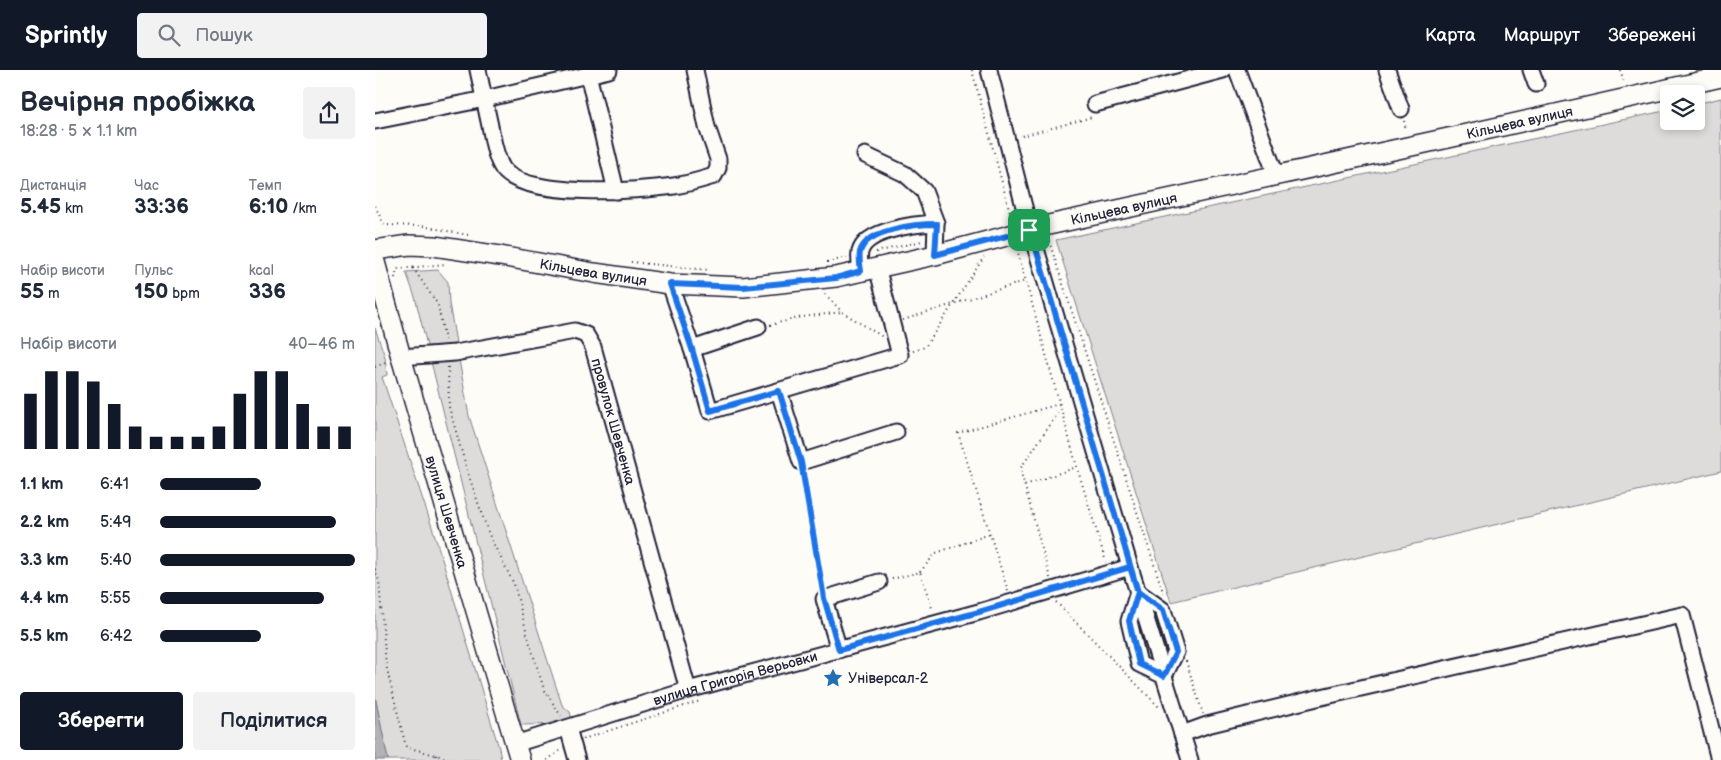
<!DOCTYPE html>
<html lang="uk">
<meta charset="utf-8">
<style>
body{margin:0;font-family:"Balsamiq Sans",sans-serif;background:#f2f2f3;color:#1f2937;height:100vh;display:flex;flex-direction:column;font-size:19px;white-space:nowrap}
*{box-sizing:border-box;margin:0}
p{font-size:16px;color:#747a83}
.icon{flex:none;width:28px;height:28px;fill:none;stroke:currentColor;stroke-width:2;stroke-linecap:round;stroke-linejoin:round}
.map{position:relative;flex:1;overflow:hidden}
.drawer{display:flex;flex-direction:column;background:#fff;width:375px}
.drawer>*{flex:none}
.buttons{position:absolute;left:1285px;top:15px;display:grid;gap:10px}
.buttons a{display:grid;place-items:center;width:45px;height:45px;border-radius:5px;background:#fff;box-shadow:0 2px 8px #0003;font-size:25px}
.pin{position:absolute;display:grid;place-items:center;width:42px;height:42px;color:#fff;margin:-21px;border-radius:10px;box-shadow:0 2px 8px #0006}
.round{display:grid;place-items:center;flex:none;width:52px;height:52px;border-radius:5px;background:#f2f2f3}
.headline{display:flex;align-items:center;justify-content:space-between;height:85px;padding:0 20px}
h1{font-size:28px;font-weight:700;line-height:38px}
.metrics{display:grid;grid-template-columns:repeat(3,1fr);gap:8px;height:85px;padding:5px 20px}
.metrics div{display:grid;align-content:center}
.metrics b{font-size:21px;font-weight:700}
.metrics small{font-size:14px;font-weight:400}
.metrics p{font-size:14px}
.chart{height:140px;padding:10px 20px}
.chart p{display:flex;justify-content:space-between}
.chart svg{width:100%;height:90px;margin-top:5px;stroke:#111827;stroke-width:6}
.button{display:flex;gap:10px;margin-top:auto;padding:10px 20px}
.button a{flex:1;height:58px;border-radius:5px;background:#111827;color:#fff;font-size:20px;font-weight:700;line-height:58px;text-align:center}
.button a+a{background:#f2f2f3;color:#1f2937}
ul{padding:0 20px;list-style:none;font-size:16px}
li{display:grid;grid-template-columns:80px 60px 1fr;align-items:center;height:38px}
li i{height:12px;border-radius:6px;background:#111827}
header{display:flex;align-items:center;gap:30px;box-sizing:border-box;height:70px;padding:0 25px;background:#111827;color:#fff}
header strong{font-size:24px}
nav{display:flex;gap:28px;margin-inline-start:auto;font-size:18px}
.search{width:350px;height:45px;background:#f2f2f3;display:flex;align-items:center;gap:12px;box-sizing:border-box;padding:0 18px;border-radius:5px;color:#747a83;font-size:19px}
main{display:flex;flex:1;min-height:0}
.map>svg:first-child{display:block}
</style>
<header>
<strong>Sprintly</strong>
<div class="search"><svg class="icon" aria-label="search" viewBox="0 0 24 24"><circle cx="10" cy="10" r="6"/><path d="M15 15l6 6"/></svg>Пошук</div>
<nav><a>Карта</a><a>Маршрут</a><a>Збережені</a></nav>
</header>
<main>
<section class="drawer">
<div class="headline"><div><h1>Вечірня пробіжка</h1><p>18:28 · 5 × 1.1 km</p></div><a class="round"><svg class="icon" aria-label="share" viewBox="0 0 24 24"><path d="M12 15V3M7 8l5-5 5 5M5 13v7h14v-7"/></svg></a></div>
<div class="metrics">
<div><p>Дистанція</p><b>5.45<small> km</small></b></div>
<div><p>Час</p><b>33:36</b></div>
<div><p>Темп</p><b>6:10<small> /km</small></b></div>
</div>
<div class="metrics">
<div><p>Набір висоти</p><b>55<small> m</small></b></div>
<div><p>Пульс</p><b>150<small> bpm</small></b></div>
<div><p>kcal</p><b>336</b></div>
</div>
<div class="chart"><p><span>Набір висоти</span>40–46 m</p>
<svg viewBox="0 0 160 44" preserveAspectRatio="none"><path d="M5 44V17M15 44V6M25 44V6M35 44V11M45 44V22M55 44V33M65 44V38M75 44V38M85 44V38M95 44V33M105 44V17M115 44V6M125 44V6M135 44V22M145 44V33M155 44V33"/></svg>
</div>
<ul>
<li><b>1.1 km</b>6:41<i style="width:52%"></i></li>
<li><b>2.2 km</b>5:49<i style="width:90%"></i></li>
<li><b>3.3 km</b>5:40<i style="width:100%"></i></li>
<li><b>4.4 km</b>5:55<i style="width:84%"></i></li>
<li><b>5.5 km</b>6:42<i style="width:52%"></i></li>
</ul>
<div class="button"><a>Зберегти</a><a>Поділитися</a></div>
</section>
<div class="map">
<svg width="1346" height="690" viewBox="0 0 1346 690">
<rect width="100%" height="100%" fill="#fdfcf7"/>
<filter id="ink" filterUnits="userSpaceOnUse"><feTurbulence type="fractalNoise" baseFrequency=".02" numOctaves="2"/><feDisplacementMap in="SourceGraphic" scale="10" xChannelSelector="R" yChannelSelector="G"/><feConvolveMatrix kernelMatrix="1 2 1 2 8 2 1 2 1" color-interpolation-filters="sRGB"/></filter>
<g filter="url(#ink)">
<!-- green -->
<g fill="#dddcdb" stroke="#807f8b">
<polygon points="1346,28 1346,401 796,532 681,170 1294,40 1294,51 1321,51 1321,34"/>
<polygon points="63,200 73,212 74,233 94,346 187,635 195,642 198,654 146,655 40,227 31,202"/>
<polygon points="0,258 10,287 12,305 7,307 60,466 124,678 126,690 13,690 0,626"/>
</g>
<!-- water -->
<polygon fill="#b2b2b7" stroke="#787885" points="0,626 13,690 0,690"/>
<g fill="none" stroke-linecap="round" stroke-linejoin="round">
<defs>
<g id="minor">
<path d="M103,0C107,19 111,37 115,56C118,70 120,87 128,99C150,129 264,121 299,116C313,114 326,110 339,106L343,98V89L332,57L320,0"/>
<polyline points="614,0 655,160 659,172 755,497 815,690"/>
<polyline points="862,0 901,105"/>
<polyline points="1012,0 1026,39"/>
<polyline points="1156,0 1161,14"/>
<polyline points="213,4 241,121"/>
<polyline points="720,34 848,0"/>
<polyline points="0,51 110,29 234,0"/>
<polyline points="490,85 530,104 549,121 561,153 560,185"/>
<path d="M486,201C485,195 484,187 485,182C491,159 542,154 561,153"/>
<polyline points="295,214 317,279 383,257"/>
<polyline points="317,279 335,341 525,285 502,197"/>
<path id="s1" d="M26,287L80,283L200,261L211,265L218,277L313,620"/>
<polyline points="404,321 426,392 521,362"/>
<polygon points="763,522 788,540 801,582 789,606 764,594 754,551"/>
<polyline points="464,580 449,529 504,512"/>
<polyline points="193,658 202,690"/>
<polyline points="807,664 832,655 942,628 1307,545 1344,690"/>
<path id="s2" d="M140,674L313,620L604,542L755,497"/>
</g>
<g id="major">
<path id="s3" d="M0,180L34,175L59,176L125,186L219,203L295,214L368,217L461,207L560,185L669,156L1101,62L1346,7"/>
<path id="s4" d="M0,192L26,287L145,690"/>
</g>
</defs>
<!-- minor casing -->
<use href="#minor" stroke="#22223b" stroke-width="19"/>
<!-- major casing -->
<use href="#major" stroke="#22223b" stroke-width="22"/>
<!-- path -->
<g stroke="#22223b" stroke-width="2" stroke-dasharray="1 4" stroke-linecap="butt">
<polyline points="597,0 637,150"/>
<polyline points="1245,0 1250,14"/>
<polyline points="1029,51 1031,59"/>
<polyline points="647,66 717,47"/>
<polyline points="0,136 9,155 47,156 93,165"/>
<polyline points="674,171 789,525"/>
<polyline points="642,179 702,397 731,492"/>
<polyline points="501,182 547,171"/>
<polyline points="256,192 333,200"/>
<polyline points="452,192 472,188"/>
<polyline points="38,198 63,235 70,270"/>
<polyline points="20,208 22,199 71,194"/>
<polyline points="450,224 467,242 508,267"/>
<polyline points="528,250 650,211"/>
<polyline points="395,255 427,247 467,242"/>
<polyline points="538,281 550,277 609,187"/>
<polyline points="0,297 11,292"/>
<polyline points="73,297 74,337 92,400 114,465 139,514 154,571 169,619 186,646"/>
<polyline points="428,404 447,517"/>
<polyline points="650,415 702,397"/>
<polyline points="0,499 4,511 11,595 31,677 79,690"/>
<polyline points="545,502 561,483 615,464"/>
<polyline points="675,508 645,399 686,339"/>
<polyline points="517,509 545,502 558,541"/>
<polyline points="633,521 583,363 684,334"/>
<polyline points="681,532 785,638"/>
<polyline points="811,591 828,644"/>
<polyline points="208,669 325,631"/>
<polyline points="61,685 62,690"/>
<polyline points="172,690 186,680"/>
</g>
<!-- minor -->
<use href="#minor" stroke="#fdfcf7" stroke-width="15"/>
<!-- major -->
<use href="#major" stroke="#fdfcf7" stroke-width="19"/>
</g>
</g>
<g fill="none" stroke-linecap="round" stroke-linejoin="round" filter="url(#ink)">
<defs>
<path id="route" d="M654,160L560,185L562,154C542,154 491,159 485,182C484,187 485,195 486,201L461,208L368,217L295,214L317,279L335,341L404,321L426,392L449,528L464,580L604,542L755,497L763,522L788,540L801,582L789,606L764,594L754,551L763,522L659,172L654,160"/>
</defs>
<!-- route casing -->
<use href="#route" stroke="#fff" stroke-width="10"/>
<!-- route -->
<use href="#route" stroke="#1a73e8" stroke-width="6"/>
</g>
<!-- icons -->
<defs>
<symbol id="sight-bare" viewBox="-9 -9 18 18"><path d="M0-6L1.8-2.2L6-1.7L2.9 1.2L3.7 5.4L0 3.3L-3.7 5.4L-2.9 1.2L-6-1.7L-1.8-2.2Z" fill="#1f6fb2" stroke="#fdfcf7" stroke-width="2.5" paint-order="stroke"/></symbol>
</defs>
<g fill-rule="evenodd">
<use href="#sight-bare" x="444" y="594" width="28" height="28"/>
</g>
<g text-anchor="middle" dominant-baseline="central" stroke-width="5" stroke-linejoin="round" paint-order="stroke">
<!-- street labels -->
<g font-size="14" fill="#22223b" stroke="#fdfcf7">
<text stroke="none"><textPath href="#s3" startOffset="1166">Кільцева вулиця</textPath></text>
<text stroke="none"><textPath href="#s3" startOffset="761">Кільцева вулиця</textPath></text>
<text stroke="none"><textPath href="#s3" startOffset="221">Кільцева вулиця</textPath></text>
<text stroke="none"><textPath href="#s1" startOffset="279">провулок Шевченка</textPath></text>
<text stroke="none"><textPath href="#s4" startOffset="260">вулиця Шевченка</textPath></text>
<text stroke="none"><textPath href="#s2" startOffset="230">вулиця Григорія Верьовки</textPath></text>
</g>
<!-- poi labels -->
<g font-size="14" fill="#22223b" stroke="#fdfcf7" text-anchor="start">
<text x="473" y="608">Універсал-2</text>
</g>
</g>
</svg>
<div class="buttons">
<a><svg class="icon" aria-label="layers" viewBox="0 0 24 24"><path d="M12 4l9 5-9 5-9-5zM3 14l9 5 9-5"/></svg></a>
</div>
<div class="pin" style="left:654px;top:160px;background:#1e9e55"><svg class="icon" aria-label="arrive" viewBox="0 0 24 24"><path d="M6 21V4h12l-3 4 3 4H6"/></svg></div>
</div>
</main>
